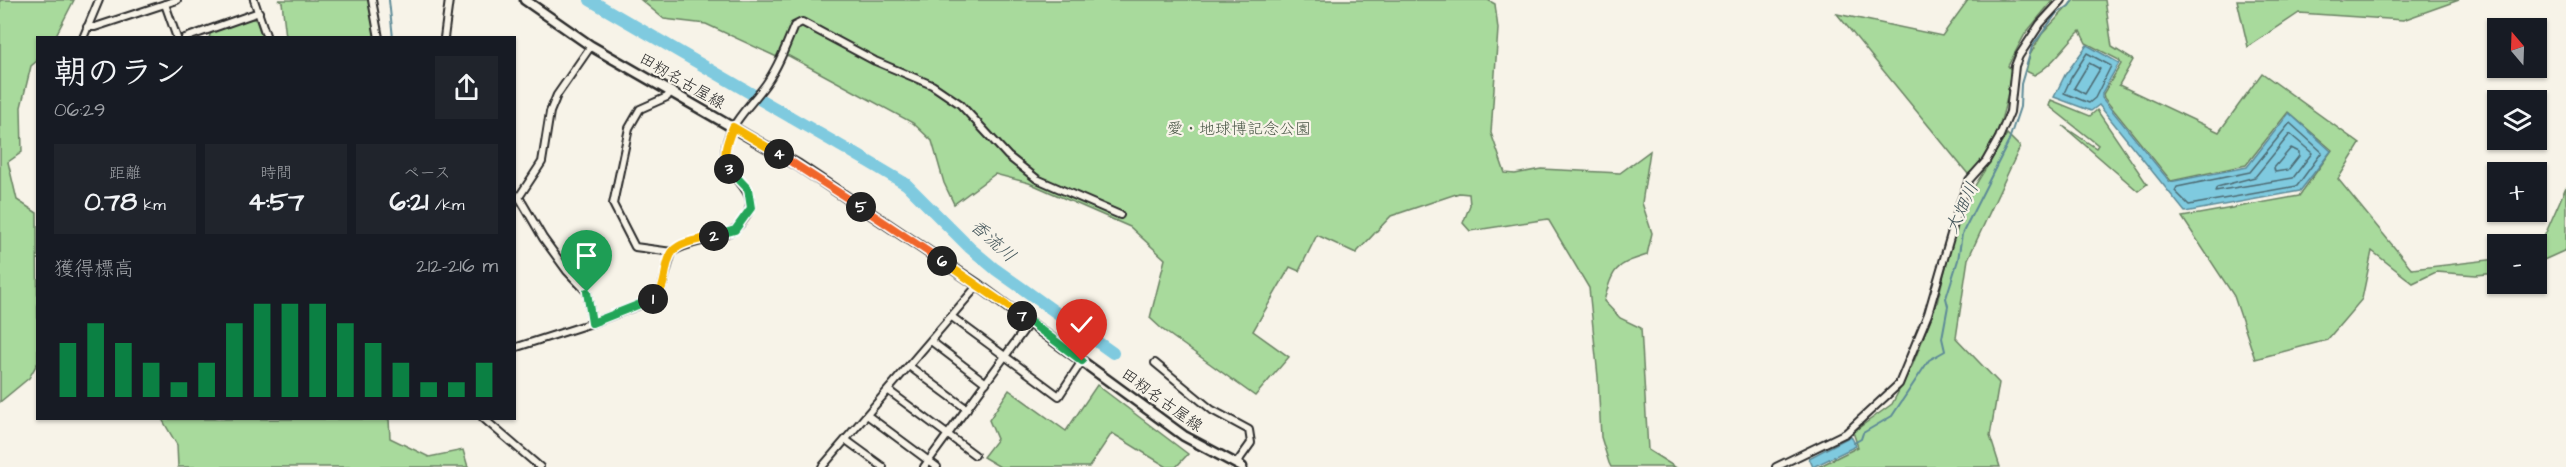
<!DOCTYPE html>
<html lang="ja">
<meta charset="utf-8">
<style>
body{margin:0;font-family:"Architects Daughter","Klee One",sans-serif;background:#20242c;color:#f1f3f6;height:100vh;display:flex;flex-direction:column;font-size:22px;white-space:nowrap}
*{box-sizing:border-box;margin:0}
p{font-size:20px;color:#9ea1a6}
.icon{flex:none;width:33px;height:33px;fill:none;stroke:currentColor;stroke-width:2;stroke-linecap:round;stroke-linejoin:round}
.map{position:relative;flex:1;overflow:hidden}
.panel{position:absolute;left:36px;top:36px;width:480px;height:384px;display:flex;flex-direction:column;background:#171b24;border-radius:0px;box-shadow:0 2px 4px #0004}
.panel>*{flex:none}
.needle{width:39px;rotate:341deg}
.tools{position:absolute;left:2487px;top:18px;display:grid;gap:12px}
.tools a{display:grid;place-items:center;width:60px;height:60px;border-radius:0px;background:#171b24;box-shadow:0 2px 4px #0004;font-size:30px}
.pin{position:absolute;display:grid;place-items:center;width:51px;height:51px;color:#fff;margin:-62px -26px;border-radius:50% 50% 50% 0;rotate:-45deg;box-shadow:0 0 6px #0007}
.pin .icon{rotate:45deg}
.km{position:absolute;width:30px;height:30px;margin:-15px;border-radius:50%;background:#222;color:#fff;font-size:16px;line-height:30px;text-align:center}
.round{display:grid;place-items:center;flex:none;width:63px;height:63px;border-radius:0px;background:#20242c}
.overview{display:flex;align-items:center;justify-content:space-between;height:102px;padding:0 18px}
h1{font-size:33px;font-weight:800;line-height:45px}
.figures{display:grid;grid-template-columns:repeat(3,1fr);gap:9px;height:102px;padding:6px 18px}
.figures div{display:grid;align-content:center;border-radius:0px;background:#20242c;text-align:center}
.figures b{font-size:26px;font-weight:800}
.figures small{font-size:16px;font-weight:400}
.figures p{font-size:16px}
.chart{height:168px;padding:12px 18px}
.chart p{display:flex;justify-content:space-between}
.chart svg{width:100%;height:108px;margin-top:6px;stroke:#0b8043;stroke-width:6}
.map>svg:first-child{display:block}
</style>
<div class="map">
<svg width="2566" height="467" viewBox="0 0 2566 467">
<rect width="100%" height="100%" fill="#f7f3e8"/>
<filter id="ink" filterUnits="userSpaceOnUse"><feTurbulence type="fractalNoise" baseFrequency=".0167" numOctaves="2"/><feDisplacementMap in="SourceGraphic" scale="12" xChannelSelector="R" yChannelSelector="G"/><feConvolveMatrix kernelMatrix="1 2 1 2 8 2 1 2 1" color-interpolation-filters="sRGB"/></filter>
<g filter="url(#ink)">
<!-- green -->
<g fill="#a8da9c" stroke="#6a8264" stroke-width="1.5">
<polygon points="0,0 74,0 55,37 38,38 37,61 31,66 21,107 22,152 8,162 17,200 37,213 38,362 29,378 0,402"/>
<polygon points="278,0 369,0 377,37 286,37 282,2"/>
<path d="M641,0H1488L1495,4L1498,29L1491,133L1505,173L1515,174L1541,169L1620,173L1650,151L1642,203L1652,233L1647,255C1614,265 1613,269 1604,301L1620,318L1641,328L1648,450L1675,467H1611L1609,463L1601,437L1598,377L1589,288L1548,219L1470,231L1463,223L1470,205L1469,194L1459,193L1391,216L1356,253L1317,235L1299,271L1290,267L1253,331L1289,357L1255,396L1163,330L1150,318L1165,259L1130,227L1029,183L995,174L954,204L944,183L932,141L913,123L789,56L782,54L779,58L706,24L664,19Z"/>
<path d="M1968,0H2053L2025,34L2008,66L2012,71C2007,102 1996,156 1968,174L1837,14L1942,36Z"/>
<path d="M2074,0H2105L2112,47L2133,60L2119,85L2219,132L2262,73L2360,144L2338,179L2412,269L2497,259V273L2476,275L2436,272L2413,283L2372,251L2362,299L2327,340L2255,359L2234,296L2182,217L2299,196L2332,150L2288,112L2246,165L2171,181L2104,98L2103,94L2121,64L2119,60L2086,43L2080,31C2065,45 2052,66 2034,75L2026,71L2030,55L2042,34Z"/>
<polygon points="2237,0 2459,0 2403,20 2299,13 2248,47"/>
<polygon points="251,18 256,20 262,37 209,38 211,32"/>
<polygon points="2051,100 2090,116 2097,110 2147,184 2138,191 2063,126 2096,148 2098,145 2049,106"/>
<polygon points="2007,134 2020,147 1968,259 1956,338 1999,383 1990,436 2000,467 1818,467 1858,447 1853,432 1892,404 1913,364 1937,303 1954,233 1971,192"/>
<polygon points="2566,187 2566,250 2537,263 2537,253"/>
<polygon points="1097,385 1188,454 1176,467 1167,467 1112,433 1089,467 1000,467 983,457 997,439 989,420 1009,390 1066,431"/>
<polygon points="162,419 389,419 390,438 429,457 463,450 468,467 178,467 177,445"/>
</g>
<!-- water -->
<g fill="#7fcadf" stroke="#5d8a97" stroke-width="1.5">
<polygon points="2087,45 2119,63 2102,93 2102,98 2170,182 2247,167 2289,113 2331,151 2300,191 2185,212 2099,105 2091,111 2054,97 2065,75"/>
<polygon points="1851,436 1856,446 1813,467 1809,458"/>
</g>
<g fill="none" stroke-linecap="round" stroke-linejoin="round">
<!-- shore -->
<g stroke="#4d6b73" stroke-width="1.5">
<polygon points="2087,53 2111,66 2095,98 2089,103 2064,93 2071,78"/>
<polygon points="2089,63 2100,69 2085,94 2074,88"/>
<polygon points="2290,123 2322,152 2297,186 2189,205 2175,191 2177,187 2250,172"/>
<polygon points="2290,134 2312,153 2293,178 2215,191 2217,187 2255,177"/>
<polygon points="2291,148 2299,152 2299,156 2288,170 2275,172 2274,168"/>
</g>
<!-- stream -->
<g stroke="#5d8a97" stroke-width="2">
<polyline points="389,0 393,38"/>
<polyline points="1854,443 1861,439 1863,433 1892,416 1929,360 1945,351 1942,338 1948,306 1946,298 1958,260 1962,234 2008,143 2020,107 2021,84 2032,47 2056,14 2069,6 2073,0"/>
</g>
<!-- river -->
<g stroke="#7fcadf" stroke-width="12">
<polyline points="590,0 752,94"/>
<polyline points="761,100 846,149"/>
<polyline points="852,152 906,184 970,248 995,269 1113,353"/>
</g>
<defs>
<g id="street">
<polyline points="254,0 267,38"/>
<polyline points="372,0 379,38"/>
<polyline points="165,4 177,38"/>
<polyline points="87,27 95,27 177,0"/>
<polyline points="83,38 99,0"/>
<polyline points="185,38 259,12"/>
<polyline points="444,38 449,0"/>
<polyline points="591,46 557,95 550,112 542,162 519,197 543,238 567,271 587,292 592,323"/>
<path d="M671,91L667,97L640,109L629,128L613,204L635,247L672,252C692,238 727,242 742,222C769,188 718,180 726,146C731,121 752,104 766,84C778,67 786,46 794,26L802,22L875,61L932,85L960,104L1008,156L1037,179L1120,215"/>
<polyline points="952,317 1059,396 1082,361"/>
<polyline points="931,341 986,383"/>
<polyline points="514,348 592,323 655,299 660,294 672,252"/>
<polyline points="1155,363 1212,410 1249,430 1251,443 1236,464"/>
<polyline points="909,366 967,409"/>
<polyline points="889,391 975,455"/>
<polyline points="867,415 937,467"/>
<polyline points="483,418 540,467"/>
<polyline points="846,440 883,467"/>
<polyline points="822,467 978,285"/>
<polyline points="924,467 1030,322"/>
<polyline points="1776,467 1846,433 1899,384 1928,314 1960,203 1969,180 1986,161 1999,138 2010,112 2015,66 2019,56 2040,24 2062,0"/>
</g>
<polyline id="secondary" points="525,0 591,46 798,165 978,285 1184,436 1242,467"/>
</defs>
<!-- street casing -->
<use href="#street" stroke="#2b2b2b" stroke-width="10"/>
<!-- secondary casing -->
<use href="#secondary" stroke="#2b2b2b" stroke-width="13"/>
<!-- street -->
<use href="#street" stroke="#f7f3e8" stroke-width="6"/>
<!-- secondary -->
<use href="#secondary" stroke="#f7f3e8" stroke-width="8"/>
</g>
</g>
<g fill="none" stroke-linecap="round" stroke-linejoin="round" filter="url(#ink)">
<defs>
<polyline id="split-1" points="587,292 592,323 653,299"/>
<path id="split-2" d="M653,299C669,288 662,265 673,251C682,241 701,240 714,236"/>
<polyline id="split-3" points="714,236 735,230 751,208 748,189 729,169"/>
<path id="split-4" d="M729,169C721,155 728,140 733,127L779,154"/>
<polyline id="split-5" points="779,154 861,207"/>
<polyline id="split-6" points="861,207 942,261"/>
<polyline id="split-7" points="942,261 1022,316"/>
<polyline id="split-8" points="1022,316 1082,361"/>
</defs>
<!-- split-1 casing -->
<use href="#split-1" stroke="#fff" stroke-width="12"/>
<!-- split-2 casing -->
<use href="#split-2" stroke="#fff" stroke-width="12"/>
<!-- split-3 casing -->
<use href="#split-3" stroke="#fff" stroke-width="12"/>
<!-- split-4 casing -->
<use href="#split-4" stroke="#fff" stroke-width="12"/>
<!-- split-5 casing -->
<use href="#split-5" stroke="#fff" stroke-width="12"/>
<!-- split-6 casing -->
<use href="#split-6" stroke="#fff" stroke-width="12"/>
<!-- split-7 casing -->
<use href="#split-7" stroke="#fff" stroke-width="12"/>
<!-- split-8 casing -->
<use href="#split-8" stroke="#fff" stroke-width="12"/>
<!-- split-1 -->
<use href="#split-1" stroke="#22a559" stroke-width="8"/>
<!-- split-2 -->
<use href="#split-2" stroke="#f5b400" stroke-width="8"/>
<!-- split-3 -->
<use href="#split-3" stroke="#22a559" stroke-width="8"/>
<!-- split-4 -->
<use href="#split-4" stroke="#f5b400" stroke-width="8"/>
<!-- split-5 -->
<use href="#split-5" stroke="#f0652b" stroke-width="8"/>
<!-- split-6 -->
<use href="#split-6" stroke="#f0652b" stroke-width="8"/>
<!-- split-7 -->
<use href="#split-7" stroke="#f5b400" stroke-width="8"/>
<!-- split-8 -->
<use href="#split-8" stroke="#22a559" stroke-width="8"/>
</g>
<g text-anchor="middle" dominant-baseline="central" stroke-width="4.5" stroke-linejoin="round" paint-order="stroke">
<!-- street labels -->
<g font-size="16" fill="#2b2b2b" stroke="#f7f3e8">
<text transform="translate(682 81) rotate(30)">田籾名古屋線</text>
<text transform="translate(1162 400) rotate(36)">田籾名古屋線</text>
</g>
<!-- park labels -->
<g font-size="16" fill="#4a5747" stroke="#f7f3e8">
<text x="1239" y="129">愛・地球博記念公園</text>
</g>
<!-- water labels -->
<g font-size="18" font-style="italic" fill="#405358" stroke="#f7f3e8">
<text transform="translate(1962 208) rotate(-65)">大畑川</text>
<text transform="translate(993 241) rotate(42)">香流川</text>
</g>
</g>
</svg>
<div class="tools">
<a><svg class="needle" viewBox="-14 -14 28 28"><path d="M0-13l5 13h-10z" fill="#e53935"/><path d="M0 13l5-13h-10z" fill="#9ea1a6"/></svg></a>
<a><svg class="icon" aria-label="layers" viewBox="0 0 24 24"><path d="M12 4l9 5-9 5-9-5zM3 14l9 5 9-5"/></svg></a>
<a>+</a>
<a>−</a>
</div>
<div class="pin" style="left:587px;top:292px;background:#1e9e55"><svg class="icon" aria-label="arrive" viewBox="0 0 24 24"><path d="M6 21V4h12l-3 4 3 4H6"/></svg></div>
<div class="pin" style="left:1082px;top:361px;background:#d93025"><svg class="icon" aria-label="check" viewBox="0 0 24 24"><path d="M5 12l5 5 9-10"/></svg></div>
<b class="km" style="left:653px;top:299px">1</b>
<b class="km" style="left:714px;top:236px">2</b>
<b class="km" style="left:729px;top:169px">3</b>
<b class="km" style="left:779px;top:154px">4</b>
<b class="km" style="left:861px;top:207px">5</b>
<b class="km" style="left:942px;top:261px">6</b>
<b class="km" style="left:1022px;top:316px">7</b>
<section class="panel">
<div class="overview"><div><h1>朝のラン</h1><p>06:29</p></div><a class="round"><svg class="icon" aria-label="share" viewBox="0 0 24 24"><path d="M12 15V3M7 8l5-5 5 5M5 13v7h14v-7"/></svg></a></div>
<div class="figures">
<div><p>距離</p><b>0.78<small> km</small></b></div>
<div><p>時間</p><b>4:57</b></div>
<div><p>ペース</p><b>6:21<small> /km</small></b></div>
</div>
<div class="chart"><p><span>獲得標高</span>212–216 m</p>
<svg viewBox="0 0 160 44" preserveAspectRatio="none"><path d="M5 44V22M15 44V14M25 44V22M35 44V30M45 44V38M55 44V30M65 44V14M75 44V6M85 44V6M95 44V6M105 44V14M115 44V22M125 44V30M135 44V38M145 44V38M155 44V30"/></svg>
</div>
</section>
</div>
